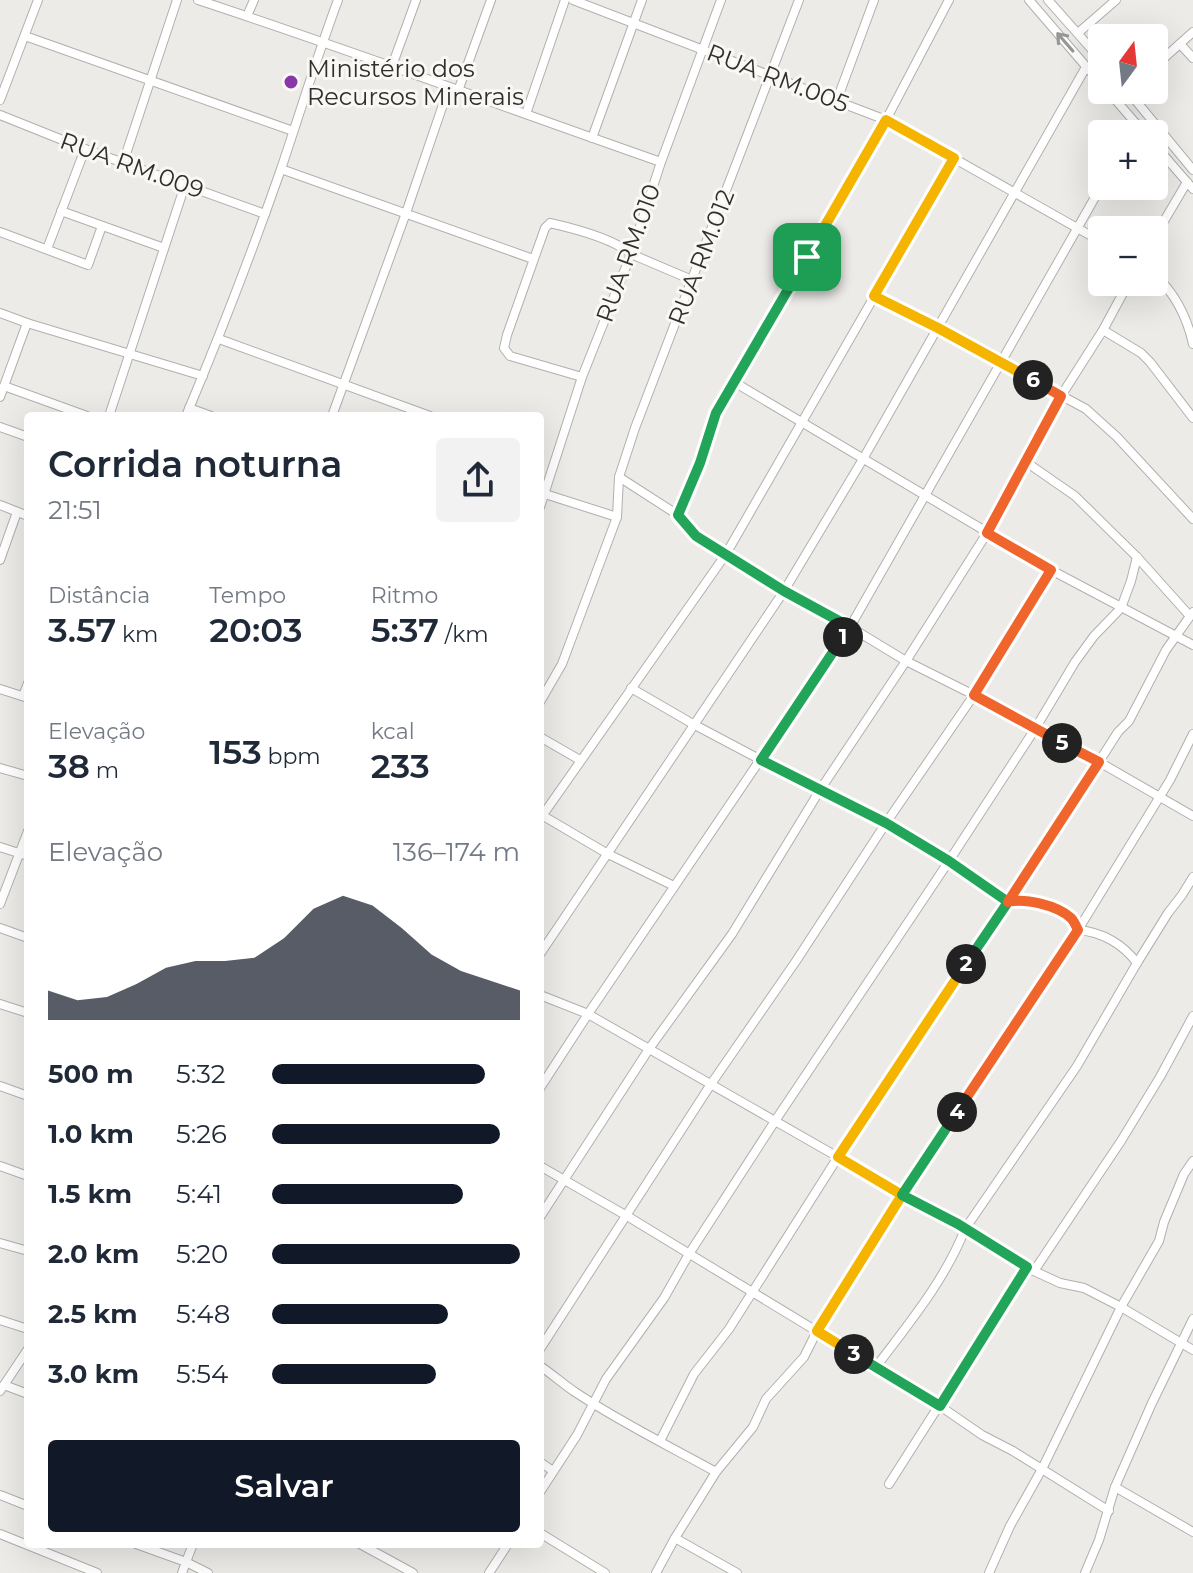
<!DOCTYPE html>
<html lang="pt">
<meta charset="utf-8">
<style>
body{margin:0;font-family:Montserrat,sans-serif;background:#f2f2f3;color:#1f2937;height:100vh;display:flex;flex-direction:column;font-size:30px;white-space:nowrap}
*{box-sizing:border-box;margin:0}
p{font-size:26px;color:#747a83}
.icon{flex:none;width:44px;height:44px;fill:none;stroke:currentColor;stroke-width:2;stroke-linecap:round;stroke-linejoin:round}
.map{position:relative;flex:1;overflow:hidden}
.sheet{position:absolute;left:24px;top:412px;width:520px;height:1136px;display:flex;flex-direction:column;background:#fff;border-radius:8px;box-shadow:0 8px 32px #0002}
.sheet>*{flex:none}
.needle{width:52px;rotate:15deg}
.controls{position:absolute;left:1088px;top:24px;display:grid;gap:16px}
.controls a{display:grid;place-items:center;width:80px;height:80px;border-radius:8px;background:#fff;box-shadow:0 8px 32px #0002;font-size:40px}
.pin{position:absolute;display:grid;place-items:center;width:68px;height:68px;color:#fff;margin:-34px;border-radius:16px;box-shadow:0 4px 12px #0006}
.km{position:absolute;width:40px;height:40px;margin:-20px;border-radius:50%;background:#222;color:#fff;font-size:22px;line-height:40px;text-align:center}
.round{display:grid;place-items:center;flex:none;width:84px;height:84px;border-radius:8px;background:#f2f2f3}
.headline{display:flex;align-items:center;justify-content:space-between;height:136px;padding:0 24px}
h1{font-size:36px;font-weight:600;line-height:60px}
.stats{display:grid;grid-template-columns:repeat(3,1fr);gap:12px;height:136px;padding:8px 24px}
.stats div{display:grid;align-content:center}
.stats b{font-size:34px;font-weight:600}
.stats small{font-size:22px;font-weight:400}
.stats p{font-size:22px}
.chart{height:224px;padding:16px 24px}
.chart p{display:flex;justify-content:space-between}
.chart svg{width:100%;height:144px;margin-top:8px;fill:#111827;opacity:.7}
.action{display:flex;gap:16px;margin-top:auto;padding:16px 24px}
.action a{flex:1;height:92px;border-radius:8px;background:#111827;color:#fff;font-size:32px;font-weight:600;line-height:92px;text-align:center}
ul{padding:0 24px;list-style:none;font-size:26px}
li{display:grid;grid-template-columns:128px 96px 1fr;align-items:center;height:60px}
li i{height:20px;border-radius:10px;background:#111827}
.map>svg:first-child{display:block}
</style>
<div class="map">
<svg width="1193" height="1573" viewBox="0 0 1193 1573">
<rect width="100%" height="100%" fill="#ecebe8"/>
<g fill="none" stroke-linecap="round" stroke-linejoin="round">
<defs>
<g id="minor">
<path d="M198,0C353,51 507,108 661,162"/>
<polyline points="573,0 886,120 1102,242"/>
<polyline points="1029,0 1102,85"/>
<polyline points="1048,0 1102,61"/>
<polyline points="247,16 254,0"/>
<polyline points="1078,33 1116,0"/>
<polyline points="25,36 293,131"/>
<polyline points="1180,44 1193,58"/>
<polyline points="392,66 416,0"/>
<polyline points="1154,67 1193,32"/>
<polyline points="1107,90 1145,134"/>
<polyline points="1127,90 1193,170"/>
<polyline points="458,91 491,0"/>
<polyline points="0,100 38,0"/>
<polyline points="837,100 874,0"/>
<polyline points="526,114 565,0"/>
<polyline points="0,115 85,149 265,214"/>
<polyline points="592,138 642,0"/>
<polyline points="1154,144 1193,189"/>
<polyline points="123,163 177,0"/>
<polyline points="281,169 533,259"/>
<polyline points="61,211 164,248"/>
<polyline points="0,232 88,265 102,226"/>
<polyline points="1154,238 1187,182"/>
<polyline points="47,249 85,149"/>
<path d="M1154,274C1175,293 1187,317 1193,344"/>
<polyline points="874,296 938,328 1086,409 1117,437 1193,519"/>
<polyline points="0,313 27,323 203,376"/>
<polyline points="1103,330 1141,353 1150,362 1193,418"/>
<polyline points="219,339 430,416"/>
<path d="M582,377L510,356L504,348L507,335L545,228L550,223C572,228 614,239 631,254L692,280"/>
<polyline points="734,382 1051,570 1193,645"/>
<polyline points="4,386 87,416"/>
<polyline points="0,397 27,323"/>
<polyline points="189,408 211,416"/>
<polyline points="109,416 185,185"/>
<path d="M186,416C220,335 252,252 281,169C300,113 317,56 338,0"/>
<polyline points="332,416 406,213 449,87"/>
<polyline points="0,427 28,437"/>
<polyline points="1026,462 1075,496 1137,557 1189,615"/>
<polyline points="619,477 678,515 696,536 784,591 850,627 906,661 974,695 1035,729 1099,762 1193,816"/>
<polyline points="545,494 617,517"/>
<polyline points="0,505 28,516"/>
<polyline points="540,507 582,377 631,254 661,162 721,0"/>
<polyline points="678,515 700,463 716,413 886,120 949,0"/>
<polyline points="0,560 17,512"/>
<path d="M631,688L693,724L761,760L886,823L949,861L1008,902L1019,899L1050,907L1071,918L1078,930C1102,932 1123,944 1137,963"/>
<polyline points="0,689 28,698"/>
<polyline points="23,696 28,683"/>
<polyline points="540,702 562,664 617,517 619,477 635,428 799,0"/>
<polyline points="540,737 580,760"/>
<polyline points="0,768 28,776"/>
<polyline points="540,814 608,854 674,886"/>
<polyline points="540,819 726,554 954,158"/>
<polyline points="0,847 28,856"/>
<polyline points="0,904 28,831"/>
<polyline points="0,928 28,938"/>
<polyline points="540,954 784,591 863,459 1086,67"/>
<polyline points="540,995 588,1014 838,1157 902,1195 965,1229 1034,1271 1060,1283 1084,1288 1121,1307 1193,1350"/>
<polyline points="0,1004 28,1013"/>
<polyline points="0,1086 28,1096"/>
<polyline points="540,1088 588,1014 850,627 1102,185"/>
<polyline points="0,1166 28,1176"/>
<polyline points="540,1166 627,1216 940,1406 982,1435 1013,1451 1109,1511"/>
<polyline points="540,1217 649,1049 732,934 820,790 906,661 987,533 1061,396 1103,330 1129,282"/>
<polyline points="0,1243 28,1251"/>
<polyline points="1034,1271 1121,1141 1160,1077 1193,1016"/>
<polyline points="0,1320 28,1329"/>
<polyline points="540,1349 711,1084 796,961 886,823 974,695 1051,570"/>
<path d="M540,1366C552,1374 563,1384 575,1392C620,1422 669,1446 716,1472"/>
<path d="M876,1367C909,1323 945,1280 965,1229L1077,1066L1137,963L1168,913L1182,895L1193,877"/>
<polyline points="4,1385 28,1394"/>
<polyline points="0,1391 28,1349"/>
<polyline points="660,1441 694,1374 729,1329 838,1157 1058,826 1118,732 1129,721 1166,650 1193,612"/>
<polyline points="540,1462 553,1471"/>
<polyline points="889,1484 1027,1267"/>
<polyline points="1115,1487 1193,1532"/>
<polyline points="540,1492 577,1435 606,1379 664,1298 689,1254 775,1121 949,861 1035,729 1075,662 1094,636 1121,608 1131,581 1137,557"/>
<polyline points="0,1495 28,1506"/>
<polyline points="540,1533 605,1573"/>
<polyline points="0,1534 97,1573"/>
<polyline points="675,1538 737,1573"/>
<polyline points="136,1544 186,1562 193,1544"/>
<polyline points="360,1544 413,1573"/>
<polyline points="182,1573 186,1562 208,1573"/>
<polyline points="489,1573 508,1544"/>
<polyline points="656,1573 675,1538 716,1472 753,1427 766,1399 804,1357 817,1331 902,1195 1078,930 1170,780 1193,734"/>
<polyline points="989,1573 1010,1526 1042,1469 1121,1307 1159,1241 1164,1222 1184,1174 1193,1161"/>
<polyline points="1085,1573 1099,1540 1115,1487 1152,1403 1193,1319"/>
</g>
</defs>
<!-- minor casing -->
<use href="#minor" stroke="#b1b0ad" stroke-width="10"/>
<!-- minor -->
<use href="#minor" stroke="#fff" stroke-width="8"/>
</g>
<!-- one-way arrows -->
<defs><path id="oneway-shaft" d="M-6 0H5M1.5-3L5.5 0L1.5 3" fill="none" stroke-width="1.6" stroke-linecap="round" stroke-linejoin="round" transform="scale(2)"/></defs>
<use stroke="#979796" href="#oneway-shaft" transform="translate(1065 42) rotate(-131)"/>
<g fill="none" stroke-linecap="round" stroke-linejoin="round">
<defs>
<polyline id="split-1" points="807,257 716,413 700,463 678,515 696,536 784,591 850,627 843,637"/>
<polyline id="split-2" points="843,637 761,760 886,823 949,861 1008,902 966,964"/>
<polyline id="split-3" points="854,1354 817,1331 902,1195 838,1157 966,964"/>
<polyline id="split-4" points="854,1354 940,1406 1027,1267 958,1224 902,1195 957,1112"/>
<path id="split-5" d="M957,1112L1078,930C1076,926 1074,921 1071,918C1057,905 1025,898 1008,902L1099,762L1062,743"/>
<polyline id="split-6" points="1033,380 1061,396 987,533 1051,570 974,695 1062,743"/>
<polyline id="split-7" points="807,257 886,120 954,158 874,296 938,328 1033,380"/>
</defs>
<!-- split-1 casing -->
<use href="#split-1" stroke="#fff" stroke-width="16"/>
<!-- split-2 casing -->
<use href="#split-2" stroke="#fff" stroke-width="16"/>
<!-- split-3 casing -->
<use href="#split-3" stroke="#fff" stroke-width="16"/>
<!-- split-4 casing -->
<use href="#split-4" stroke="#fff" stroke-width="16"/>
<!-- split-5 casing -->
<use href="#split-5" stroke="#fff" stroke-width="16"/>
<!-- split-6 casing -->
<use href="#split-6" stroke="#fff" stroke-width="16"/>
<!-- split-7 casing -->
<use href="#split-7" stroke="#fff" stroke-width="16"/>
<!-- split-1 -->
<use href="#split-1" stroke="#22a559" stroke-width="10"/>
<!-- split-2 -->
<use href="#split-2" stroke="#22a559" stroke-width="10"/>
<!-- split-3 -->
<use href="#split-3" stroke="#f5b400" stroke-width="10"/>
<!-- split-4 -->
<use href="#split-4" stroke="#22a559" stroke-width="10"/>
<!-- split-5 -->
<use href="#split-5" stroke="#f0652b" stroke-width="10"/>
<!-- split-6 -->
<use href="#split-6" stroke="#f0652b" stroke-width="10"/>
<!-- split-7 -->
<use href="#split-7" stroke="#f5b400" stroke-width="10"/>
</g>
<!-- markers -->
<circle fill="#8837a6" stroke="#faf8f5" stroke-width="3" cx="291" cy="82" r="8"/>
<g text-anchor="middle" dominant-baseline="central" stroke-width="6" stroke-linejoin="round" paint-order="stroke">
<!-- poi labels -->
<g font-size="24" fill="#2f2f2e" stroke="#faf8f5" text-anchor="start">
<text x="307" y="68">Ministério dos<tspan x="307" dy="28">Recursos Minerais</tspan></text>
</g>
<!-- street labels -->
<g font-size="24" fill="#2f2f2e" stroke="#faf8f5">
<text transform="translate(778 78) rotate(21)">RUA RM.005</text>
<text transform="translate(132 165) rotate(20)">RUA RM.009</text>
<text transform="translate(628 253) rotate(-70)">RUA RM.010</text>
<text transform="translate(701 257) rotate(-69)">RUA RM.012</text>
</g>
</g>
</svg>
<div class="controls">
<a><svg class="needle" viewBox="-14 -14 28 28"><path d="M0-13l5 13h-10z" fill="#e53935"/><path d="M0 13l5-13h-10z" fill="#747a83"/></svg></a>
<a>+</a>
<a>−</a>
</div>
<div class="pin" style="left:807px;top:257px;background:#1e9e55"><svg class="icon" aria-label="arrive" viewBox="0 0 24 24"><path d="M6 21V4h12l-3 4 3 4H6"/></svg></div>
<b class="km" style="left:843px;top:637px">1</b>
<b class="km" style="left:966px;top:964px">2</b>
<b class="km" style="left:854px;top:1354px">3</b>
<b class="km" style="left:957px;top:1112px">4</b>
<b class="km" style="left:1062px;top:743px">5</b>
<b class="km" style="left:1033px;top:380px">6</b>
<section class="sheet">
<div class="headline"><div><h1>Corrida noturna</h1><p>21:51</p></div><a class="round"><svg class="icon" aria-label="share" viewBox="0 0 24 24"><path d="M12 15V3M7 8l5-5 5 5M5 13v7h14v-7"/></svg></a></div>
<div class="stats">
<div><p>Distância</p><b>3.57<small> km</small></b></div>
<div><p>Tempo</p><b>20:03</b></div>
<div><p>Ritmo</p><b>5:37<small> /km</small></b></div>
</div>
<div class="stats">
<div><p>Elevação</p><b>38<small> m</small></b></div>
<div><b>153<small> bpm</small></b></div>
<div><p>kcal</p><b>233</b></div>
</div>
<div class="chart"><p><span>Elevação</span>136–174 m</p>
<svg viewBox="0 0 160 44" preserveAspectRatio="none"><path d="M0 44V35L10 38L20 37L30 33L40 28L50 26L60 26L70 25L80 19L90 10L100 6L110 9L120 16L130 24L140 29L150 32L160 35V44z"/></svg>
</div>
<ul>
<li><b>500 m</b>5:32<i style="width:86%"></i></li>
<li><b>1.0 km</b>5:26<i style="width:92%"></i></li>
<li><b>1.5 km</b>5:41<i style="width:77%"></i></li>
<li><b>2.0 km</b>5:20<i style="width:100%"></i></li>
<li><b>2.5 km</b>5:48<i style="width:71%"></i></li>
<li><b>3.0 km</b>5:54<i style="width:66%"></i></li>
</ul>
<div class="action"><a>Salvar</a></div>
</section>
</div>
